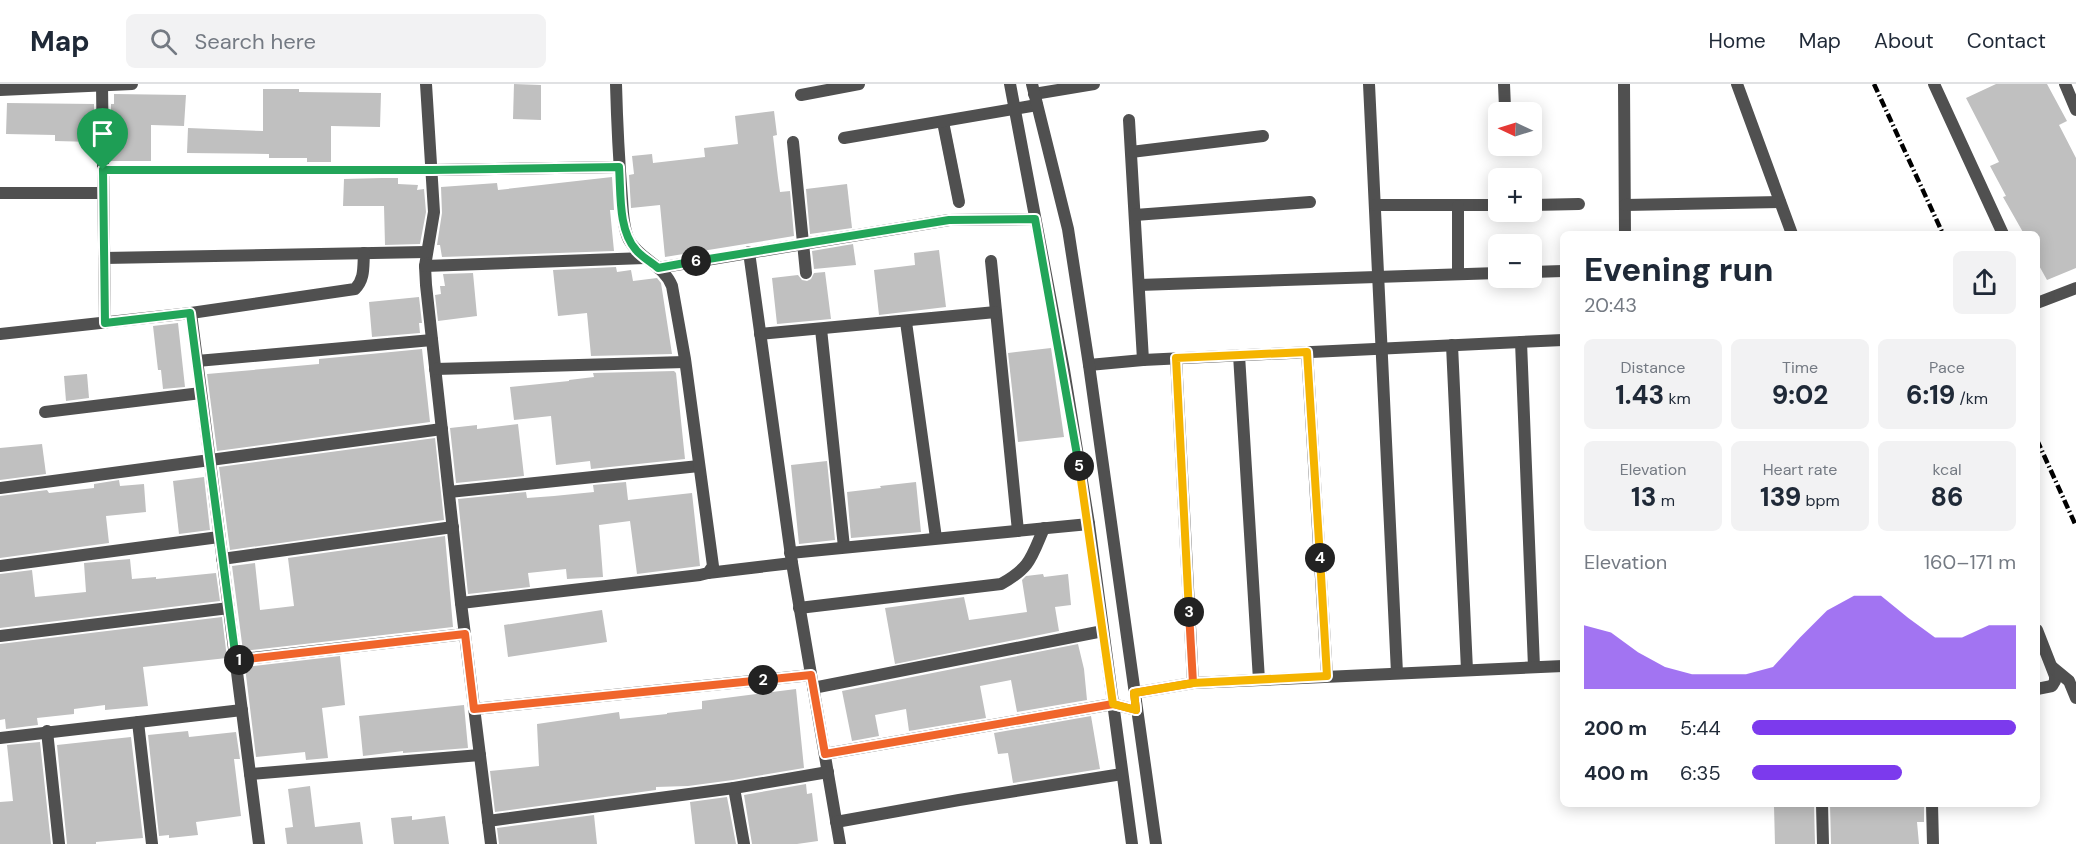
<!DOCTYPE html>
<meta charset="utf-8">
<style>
body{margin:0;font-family:"DM Sans",sans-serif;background:#f2f2f3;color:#1f2937;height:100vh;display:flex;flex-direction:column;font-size:22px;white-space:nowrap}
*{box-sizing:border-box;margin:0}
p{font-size:20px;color:#747a83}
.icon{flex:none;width:33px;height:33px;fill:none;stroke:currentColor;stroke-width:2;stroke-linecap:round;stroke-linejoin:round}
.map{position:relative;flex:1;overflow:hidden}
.panel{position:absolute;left:1560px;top:147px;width:480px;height:576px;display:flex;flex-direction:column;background:#fff;border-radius:9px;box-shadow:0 3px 15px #0003}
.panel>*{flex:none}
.needle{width:39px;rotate:274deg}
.fabs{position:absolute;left:1488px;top:18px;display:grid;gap:12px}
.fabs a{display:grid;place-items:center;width:54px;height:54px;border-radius:9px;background:#fff;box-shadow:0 3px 15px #0003;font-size:30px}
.pin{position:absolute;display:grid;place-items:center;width:51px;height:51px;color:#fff;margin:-62px -26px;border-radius:50% 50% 50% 0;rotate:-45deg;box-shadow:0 0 6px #0007}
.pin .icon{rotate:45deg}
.km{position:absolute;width:30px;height:30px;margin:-15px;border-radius:50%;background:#222;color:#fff;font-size:16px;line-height:30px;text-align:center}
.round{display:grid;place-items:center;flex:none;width:63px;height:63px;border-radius:9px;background:#f2f2f3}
.head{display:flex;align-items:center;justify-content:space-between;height:102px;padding:0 24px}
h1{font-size:33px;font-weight:800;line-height:45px}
.stats{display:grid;grid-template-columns:repeat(3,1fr);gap:9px;height:102px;padding:6px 24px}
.stats div{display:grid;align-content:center;border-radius:9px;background:#f2f2f3;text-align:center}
.stats b{font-size:26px;font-weight:800}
.stats small{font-size:16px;font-weight:400}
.stats p{font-size:16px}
.chart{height:168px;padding:12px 24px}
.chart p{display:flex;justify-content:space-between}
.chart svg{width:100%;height:108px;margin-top:6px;fill:#7c3aed;opacity:.7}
ul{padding:0 24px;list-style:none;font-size:20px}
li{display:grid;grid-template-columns:96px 72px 1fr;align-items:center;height:45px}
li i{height:15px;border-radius:8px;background:#7c3aed}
header{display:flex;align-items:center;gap:36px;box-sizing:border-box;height:84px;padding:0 30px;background:#fff;border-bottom:2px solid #e0e1e3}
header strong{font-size:28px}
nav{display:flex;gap:33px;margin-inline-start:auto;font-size:21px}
.search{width:420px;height:54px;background:#f2f2f3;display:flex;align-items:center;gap:15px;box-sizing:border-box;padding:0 21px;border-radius:9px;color:#747a83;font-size:22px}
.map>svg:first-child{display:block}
</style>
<header>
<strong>Map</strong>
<div class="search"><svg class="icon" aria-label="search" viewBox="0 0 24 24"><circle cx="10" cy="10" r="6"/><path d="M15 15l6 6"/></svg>Search here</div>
<nav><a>Home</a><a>Map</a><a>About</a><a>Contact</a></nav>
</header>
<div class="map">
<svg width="2076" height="760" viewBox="0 0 2076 760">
<rect width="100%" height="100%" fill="#fff"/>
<!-- building -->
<g fill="#c0c0c0">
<polygon points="514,0 541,1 541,36 513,35"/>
<polygon points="1996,0 2047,0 2067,37 2059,41 2076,74 2076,184 2047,196 2037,178 2037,150 2024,150 2003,113 2006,112 1990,82 1999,78 1966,14"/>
<polygon points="263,5 299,5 299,8 381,9 380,43 331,42 331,78 307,78 307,74 269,74 269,70 187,69 188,44 263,47"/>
<polygon points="114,10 186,11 184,42 151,41 151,77 111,77 111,20 114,20"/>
<polygon points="7,19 94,20 94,58 55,57 55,51 6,50"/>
<polygon points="774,27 777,51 773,52 778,94 780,108 790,107 794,152 665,173 660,121 631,124 629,91 634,90 632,72 652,70 653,79 705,73 704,64 738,60 735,32"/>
<polygon points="612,93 614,126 610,126 614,167 442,173 440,161 437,161 442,129 441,103 497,99 498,106"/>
<polygon points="382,94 398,94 398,100 418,101 417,106 424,105 426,128 420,160 385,161 384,122 343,122 344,95"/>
<polygon points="847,100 852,144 810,150 806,105"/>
<polygon points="853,160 856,181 814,185 812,167"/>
<polygon points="939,166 946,223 879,231 874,186 915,181 914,169"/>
<polygon points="616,183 617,188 631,186 633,197 657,194 661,199 672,270 591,272 587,229 558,232 553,186"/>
<polygon points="825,188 831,235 777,240 772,194 798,191 802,196 807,197 811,195 814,189"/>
<polygon points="473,189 477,232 438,237 435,211 441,210 440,202 445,202 443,190"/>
<polygon points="419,213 422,239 419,239 420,249 372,253 369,218"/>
<polygon points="178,239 185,303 163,305 161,286 158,286 153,242"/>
<polygon points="1051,264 1064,353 1018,358 1008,269"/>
<polygon points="422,265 430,338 217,367 207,290 319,280 319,275"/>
<polygon points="674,287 676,289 685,375 591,385 590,377 556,381 551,332 514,336 510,303 569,297 569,296 594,293 593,289"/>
<polygon points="87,290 89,314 66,317 64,292"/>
<polygon points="518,340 524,392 456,399 450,344 477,341 477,345"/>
<polygon points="435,354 444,436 230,466 219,383"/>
<polygon points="42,360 46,390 0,396 0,364"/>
<polygon points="827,377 835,456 799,460 791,381"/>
<polygon points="204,393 210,446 179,450 173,397"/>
<polygon points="119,396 120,402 144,400 146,428 106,432 109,459 0,474 0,412 47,406 49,409 94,404 94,400"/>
<polygon points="626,398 628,416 692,409 700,482 637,490 630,437 599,441 603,493 567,495 566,485 528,489 530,503 468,510 458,415 526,408 527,414 554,412 594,408 593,401"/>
<polygon points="916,398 921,448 851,454 847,408 881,404 880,402"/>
<polygon points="445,452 453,543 243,567 232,482 255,479 260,526 294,522 288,474"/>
<polygon points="130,475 132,495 156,493 156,495 216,489 220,517 0,544 0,490 32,486 35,513 86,508 84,479"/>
<polygon points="1043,490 1044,493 1068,490 1071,521 1055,523 1059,547 895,580 885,524 964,513 969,536 1027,528 1022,496 1026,492"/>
<polygon points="602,526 607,558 508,573 504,541"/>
<polygon points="222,533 227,574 143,583 148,622 105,626 105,621 74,625 74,630 37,634 38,641 6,645 5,635 0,636 0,560"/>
<polygon points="1078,560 1084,585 1087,616 1017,628 1011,596 980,602 986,634 909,647 906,625 875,631 879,652 852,657 842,607"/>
<polygon points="340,572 345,621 322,624 328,674 306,676 305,668 256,673 245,583"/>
<polygon points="796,605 804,684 733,696 688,702 656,703 656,706 495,728 490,687 539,682 537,640 619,628 620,635 667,630 667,629 702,625 702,617"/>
<polygon points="464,621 468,664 403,669 403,667 363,672 359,632"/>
<polygon points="1091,632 1100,685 1013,699 1008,669 998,670 994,649"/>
<polygon points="188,647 189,653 236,648 240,675 234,675 241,732 196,738 198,751 169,754 169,751 159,752 148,651"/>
<polygon points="131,653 143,754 96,758 96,760 67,760 57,661"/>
<polygon points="40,658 51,760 0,760 0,718 13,717 7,661"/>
<polygon points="806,700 807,710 812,709 818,757 797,760 752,760 744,711"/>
<polygon points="310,702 315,743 360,738 363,760 287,760 285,744 293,743 288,705"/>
<polygon points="727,713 736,760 695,760 690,718"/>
<polygon points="1830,720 1924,720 1924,738 1917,738 1919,760 1831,760"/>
<polygon points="1814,721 1815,760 1775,760 1774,722"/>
<polygon points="594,731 597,760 499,760 497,744"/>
<polygon points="412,732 412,736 445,732 449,760 394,760 391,734"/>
</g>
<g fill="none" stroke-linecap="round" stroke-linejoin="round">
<!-- minor -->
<g stroke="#505050" stroke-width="12">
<polyline points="102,0 105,239"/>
<polyline points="426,0 434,128 425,182 426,201 461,519 491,760"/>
<polyline points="1369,0 1397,589"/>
<polyline points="1504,0 1505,24"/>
<polyline points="1624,0 1625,150"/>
<polyline points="1737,0 1792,150"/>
<polyline points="1934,0 2003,150"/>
<polyline points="2065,0 2076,26"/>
<polyline points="0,6 132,0"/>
<polyline points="1034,10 1094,0"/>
<polyline points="801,11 859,0"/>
<polyline points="1129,36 1143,276"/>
<polyline points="943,38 959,118"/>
<polyline points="844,54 1037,21"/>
<polyline points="793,58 806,189"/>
<polyline points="1131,68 1263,52"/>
<polyline points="103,86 432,86 619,83"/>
<polyline points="0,109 103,109"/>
<polyline points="1375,121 1498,121"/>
<polyline points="1532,121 1579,120"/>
<polyline points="1625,121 1780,118"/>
<polyline points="1135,131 1310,118"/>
<polyline points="749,168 792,479 840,760"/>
<polyline points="104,174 426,168"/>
<polyline points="991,177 1018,447"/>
<polyline points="425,182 645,174"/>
<polyline points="658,184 949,136 1035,135"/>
<polyline points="1532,188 1563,187"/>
<polyline points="1458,190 1458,122"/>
<polyline points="1139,201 1498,189"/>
<polyline points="2037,219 2076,204"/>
<polyline points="191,229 259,760"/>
<polyline points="906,238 936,454"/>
<polyline points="821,245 844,463"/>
<path d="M0,250L191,229L355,205C365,195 363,183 364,169"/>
<polyline points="760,250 996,228"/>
<polyline points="1521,258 1534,583"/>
<polyline points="1452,261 1467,586"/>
<polyline points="1307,268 1327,592"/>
<polyline points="1239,271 1259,596"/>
<polyline points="1176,274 1193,599"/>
<polyline points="197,277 432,256"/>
<polyline points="1089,281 1143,276 1563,256"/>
<polyline points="435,285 685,278"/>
<polyline points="45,328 201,309"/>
<polyline points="0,404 442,345"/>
<polyline points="449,408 699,382"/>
<polyline points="790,469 1089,440"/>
<polyline points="222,475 453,443"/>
<polyline points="0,482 219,453"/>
<polyline points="708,489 792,479"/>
<path d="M461,519L700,491L708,489L713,482L685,275L672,202C664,181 639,175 629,156C623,144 623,128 622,115C619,77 617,38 616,0"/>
<path d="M799,524L1001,500C1031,483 1031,474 1044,444"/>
<polyline points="2037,546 2055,592 2055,597 2052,602 2037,605"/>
<polyline points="0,552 229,524"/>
<polyline points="235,576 465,550"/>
<polyline points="2052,583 2069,597 2076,614"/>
<polyline points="813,604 1103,547"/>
<polyline points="1134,609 1193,599 1563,582"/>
<polyline points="474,625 811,591"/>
<polyline points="138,638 152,760"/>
<polyline points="47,647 59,760"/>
<polyline points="0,654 242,626"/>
<polyline points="825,670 1113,620 1136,626"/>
<polyline points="250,690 480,671"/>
<polyline points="734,704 744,760"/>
<polyline points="1822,720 1823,760"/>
<polyline points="1932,720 1933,760"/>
<polyline points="488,737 734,704 828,688"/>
<polyline points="836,738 959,716 1122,690"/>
</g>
<!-- tertiary -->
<g stroke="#505050" stroke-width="12">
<polyline points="1010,0 1064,286 1089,440 1132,760"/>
<polyline points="1032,0 1068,145 1089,281 1156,760"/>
</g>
<!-- rail -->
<g stroke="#000" stroke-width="4.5" stroke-dasharray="9 3 1.5 3" stroke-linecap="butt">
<polyline points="1874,0 1943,150"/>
<polyline points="2037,356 2076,442"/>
</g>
</g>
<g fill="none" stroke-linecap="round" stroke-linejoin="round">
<defs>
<polyline id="split-1" points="103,86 105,239 190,229 236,576 239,576"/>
<polyline id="split-2" points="239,576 465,550 474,625 763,596"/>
<polyline id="split-3" points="763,596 811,591 825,670 1113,620 1136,626 1134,609 1193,599 1189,528"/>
<polyline id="split-4" points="1189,528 1176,274 1307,268 1320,474"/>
<polyline id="split-5" points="1079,382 1113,620 1136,626 1134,609 1193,599 1327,592 1320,474"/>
<polyline id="split-6" points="696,177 949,136 1035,135 1079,382"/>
<path id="split-7" d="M103,86H432L619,83C621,109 618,146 636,166C642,173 651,178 658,184L696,177"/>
</defs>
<!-- split-1 casing -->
<use href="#split-1" stroke="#fff" stroke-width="12"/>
<!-- split-2 casing -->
<use href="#split-2" stroke="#fff" stroke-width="12"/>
<!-- split-3 casing -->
<use href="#split-3" stroke="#fff" stroke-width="12"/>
<!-- split-4 casing -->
<use href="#split-4" stroke="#fff" stroke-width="12"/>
<!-- split-5 casing -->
<use href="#split-5" stroke="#fff" stroke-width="12"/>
<!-- split-6 casing -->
<use href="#split-6" stroke="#fff" stroke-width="12"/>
<!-- split-7 casing -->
<use href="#split-7" stroke="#fff" stroke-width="12"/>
<!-- split-1 -->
<use href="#split-1" stroke="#22a559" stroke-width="8"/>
<!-- split-2 -->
<use href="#split-2" stroke="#f0652b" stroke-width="8"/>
<!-- split-3 -->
<use href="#split-3" stroke="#f0652b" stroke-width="8"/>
<!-- split-4 -->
<use href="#split-4" stroke="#f5b400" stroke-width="8"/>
<!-- split-5 -->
<use href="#split-5" stroke="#f5b400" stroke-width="8"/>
<!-- split-6 -->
<use href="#split-6" stroke="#22a559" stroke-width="8"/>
<!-- split-7 -->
<use href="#split-7" stroke="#22a559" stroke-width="8"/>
</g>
</svg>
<div class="fabs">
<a><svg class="needle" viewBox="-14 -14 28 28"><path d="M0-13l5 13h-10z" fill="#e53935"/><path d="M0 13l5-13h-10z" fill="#747a83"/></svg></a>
<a>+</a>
<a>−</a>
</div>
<div class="pin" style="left:103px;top:86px;background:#1e9e55"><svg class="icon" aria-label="arrive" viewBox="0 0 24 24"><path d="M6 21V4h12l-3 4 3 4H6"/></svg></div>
<b class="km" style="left:239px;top:576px">1</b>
<b class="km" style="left:763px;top:596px">2</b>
<b class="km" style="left:1189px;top:528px">3</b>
<b class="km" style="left:1320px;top:474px">4</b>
<b class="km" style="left:1079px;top:382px">5</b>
<b class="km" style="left:696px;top:177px">6</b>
<section class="panel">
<div class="head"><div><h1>Evening run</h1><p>20:43</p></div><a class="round"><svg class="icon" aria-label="share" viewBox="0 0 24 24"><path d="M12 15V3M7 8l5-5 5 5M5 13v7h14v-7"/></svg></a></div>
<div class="stats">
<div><p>Distance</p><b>1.43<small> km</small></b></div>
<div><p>Time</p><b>9:02</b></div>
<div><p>Pace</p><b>6:19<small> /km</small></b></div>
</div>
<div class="stats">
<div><p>Elevation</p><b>13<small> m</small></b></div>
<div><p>Heart rate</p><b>139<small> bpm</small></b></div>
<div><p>kcal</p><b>86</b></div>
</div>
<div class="chart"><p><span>Elevation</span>160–171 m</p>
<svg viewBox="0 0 160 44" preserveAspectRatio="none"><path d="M0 44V18L10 21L20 29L30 35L40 38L50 38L60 38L70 35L80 23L90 12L100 6L110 6L120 15L130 23L140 23L150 18L160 18V44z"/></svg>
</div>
<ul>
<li><b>200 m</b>5:44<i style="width:100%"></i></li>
<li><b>400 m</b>6:35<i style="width:57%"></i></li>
</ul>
</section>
</div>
